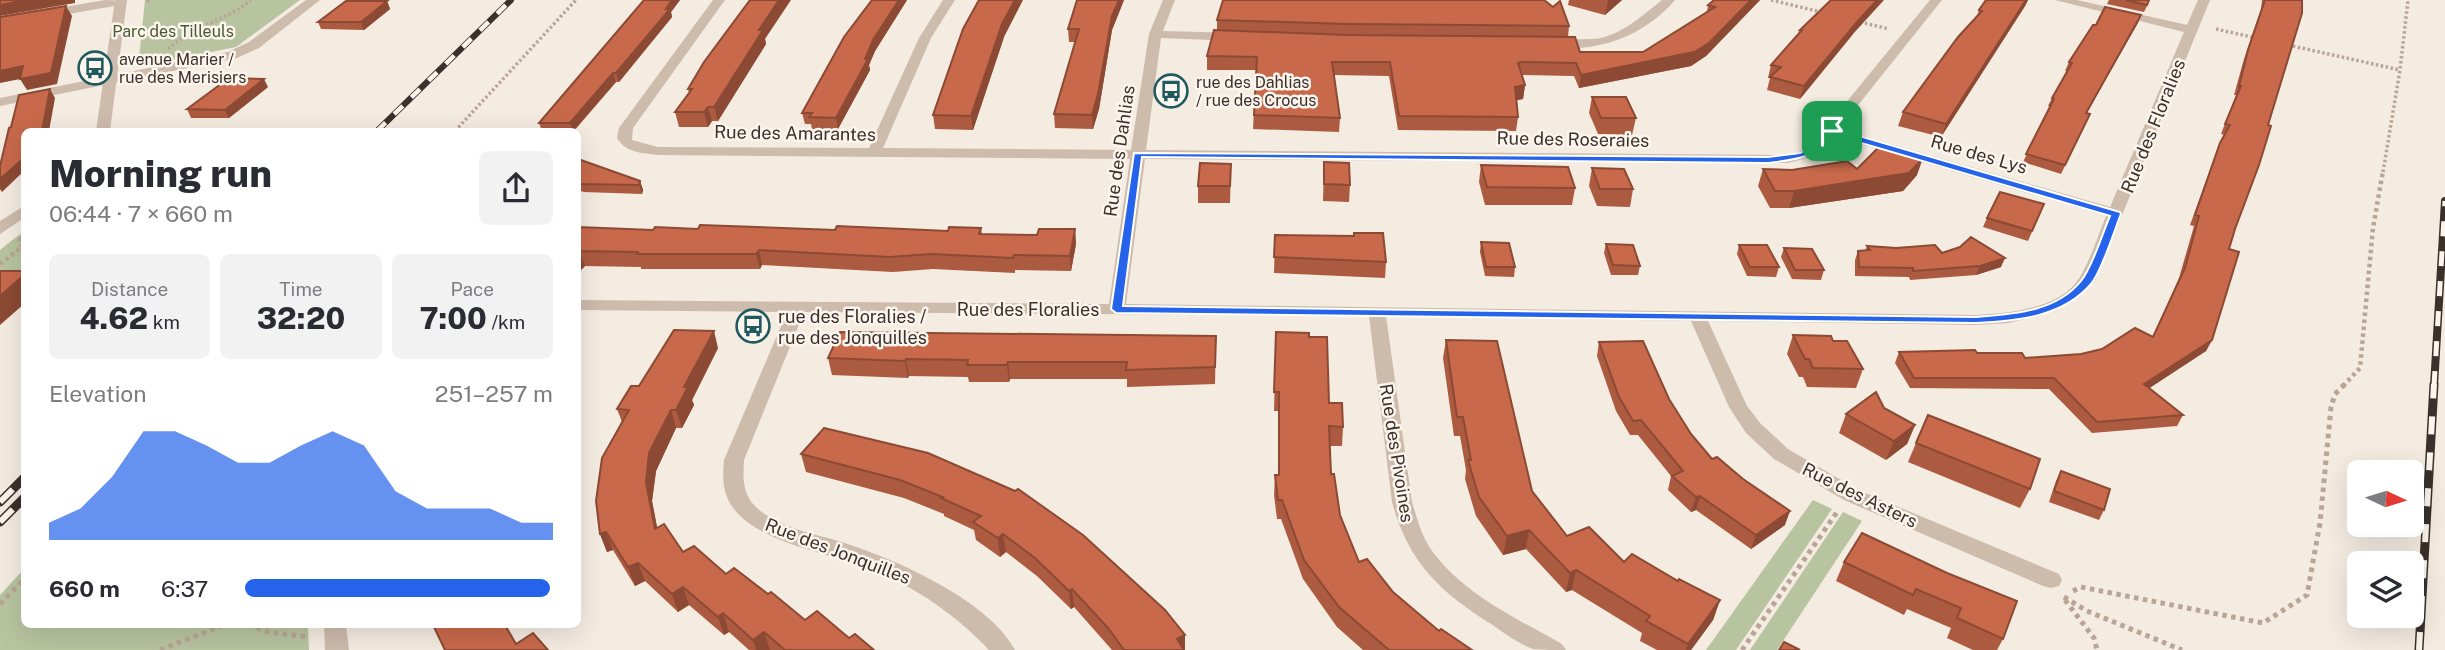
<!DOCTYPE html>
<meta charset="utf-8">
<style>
body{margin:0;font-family:"Public Sans",sans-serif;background:#f2f2f3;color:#2b2b33;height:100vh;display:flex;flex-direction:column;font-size:26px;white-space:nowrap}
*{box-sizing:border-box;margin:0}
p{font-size:23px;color:#7c7c81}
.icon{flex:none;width:38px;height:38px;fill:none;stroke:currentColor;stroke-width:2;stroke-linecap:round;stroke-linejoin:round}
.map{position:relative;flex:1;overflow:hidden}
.sheet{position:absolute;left:21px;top:128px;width:560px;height:500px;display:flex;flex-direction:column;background:#fff;border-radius:10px;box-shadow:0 7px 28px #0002}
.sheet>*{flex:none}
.needle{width:46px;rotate:94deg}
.controls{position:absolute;left:2347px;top:460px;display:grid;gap:14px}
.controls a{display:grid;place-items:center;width:77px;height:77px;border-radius:10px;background:#fff;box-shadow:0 7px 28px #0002;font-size:35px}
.pin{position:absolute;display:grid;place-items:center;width:60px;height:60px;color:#fff;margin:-30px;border-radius:14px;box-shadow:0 4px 10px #0006}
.round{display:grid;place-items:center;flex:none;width:74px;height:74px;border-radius:10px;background:#f2f2f3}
.headline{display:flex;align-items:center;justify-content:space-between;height:119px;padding:0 28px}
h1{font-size:38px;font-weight:800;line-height:52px}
.figures{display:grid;grid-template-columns:repeat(3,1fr);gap:10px;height:119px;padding:7px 28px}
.figures div{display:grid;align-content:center;border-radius:10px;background:#f2f2f3;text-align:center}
.figures b{font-size:30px;font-weight:800}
.figures small{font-size:19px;font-weight:400}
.figures p{font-size:19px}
.chart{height:196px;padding:14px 28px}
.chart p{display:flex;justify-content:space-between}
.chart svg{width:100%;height:126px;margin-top:7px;fill:#2563eb;opacity:.7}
ul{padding:0 28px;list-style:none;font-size:23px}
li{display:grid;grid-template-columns:112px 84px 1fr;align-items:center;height:52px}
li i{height:18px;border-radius:9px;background:#2563eb}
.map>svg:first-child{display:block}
</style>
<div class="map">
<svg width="2445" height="650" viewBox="0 0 2445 650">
<rect width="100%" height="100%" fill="#f4ebe1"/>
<!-- green -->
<g fill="#b8c4a0">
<polygon points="145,0 300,0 236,47 153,64 143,62 139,58"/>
<polygon points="24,231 24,285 0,285 0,250"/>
<polygon points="1813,500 1832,509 1736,650 1706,650"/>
<polygon points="1843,512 1862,521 1777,650 1750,650"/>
<polygon points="24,569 24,625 308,625 309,650 0,650 0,595"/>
</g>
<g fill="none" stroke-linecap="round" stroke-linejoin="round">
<!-- path-far2 -->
<g stroke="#b9a596" stroke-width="3.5" stroke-dasharray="2.5 2.5" stroke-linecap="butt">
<polyline points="1771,0 1825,13"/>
<polyline points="147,2 151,0"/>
<polyline points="1860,22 1889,29"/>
<polyline points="2216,29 2256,38"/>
<polyline points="2288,45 2400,70"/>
<path d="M168,49C192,26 226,21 251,0"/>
<polyline points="455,131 576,0"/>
<polyline points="2383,172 2400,70 2408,0"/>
</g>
<!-- path-far1 -->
<g stroke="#b9a596" stroke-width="4.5" stroke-dasharray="3.5 3.5" stroke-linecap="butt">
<polyline points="0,264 22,247 22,241 18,238"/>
<polyline points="2343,386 2360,368 2373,228 2383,171"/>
</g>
<!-- path -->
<g stroke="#b9a596" stroke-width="5" stroke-dasharray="4.5 4.5" stroke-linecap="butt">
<polyline points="2073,591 2081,587 2263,623 2307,595 2320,523 2331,407 2335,394 2345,384"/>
<polyline points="2064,597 2087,611 2182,650"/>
<polyline points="2065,600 2094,638 2097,650"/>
<polyline points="0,604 24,579"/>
<polyline points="248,625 269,632 308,637"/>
<polyline points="160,650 224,625"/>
<polyline points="1742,650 1837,512"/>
</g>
<!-- minor -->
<g fill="#cdbbac" fill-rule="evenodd">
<polygon points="105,0 126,1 120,5 0,26 0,18"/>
<polygon points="306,0 320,0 259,48 237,58 0,106 0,98 228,52 249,42"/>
<path d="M713,0H725L633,128L632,140L658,147L869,148L919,38L943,0H955L931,38L883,148L1131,150L1149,34L1163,0H1175L1163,31L1236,33L1242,37L1236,41L1161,38L1146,150L1787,155L1797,153L1812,144L1930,0H1942L1839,129L2110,207L2184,32L2055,0H2077L2187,25L2198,0H2210L2095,281L2080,296L2055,311L2009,323L1976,325L1708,321L1747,406L1760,423L1788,449L1858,490L2059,574L2062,580L2059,586L2051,588L2043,586L1844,500L1774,459L1746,433L1729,407L1691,321L1386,316L1412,502C1417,518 1421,534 1430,548C1461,593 1516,618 1562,644L1566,650C1556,650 1542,650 1533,649C1519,644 1504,633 1491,624C1440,592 1408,562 1392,502L1369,316L804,312L744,460C743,476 742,493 755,506C776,527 811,533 838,541C891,557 988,599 1015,650H989C959,618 921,591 881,573C838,554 746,544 727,497C722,484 723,473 724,460L787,312L578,310V300L1109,304L1130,159L658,155C642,153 626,153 617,138L619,128ZM1833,136L2106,216C2098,236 2091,258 2080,277C2061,309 2009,313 1976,315L1126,304L1145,159L1787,163C1808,159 1820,153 1833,136Z"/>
<path d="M1662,0H1675C1649,30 1613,47 1574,48C1565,49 1554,50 1548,45C1559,36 1586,41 1601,38C1625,32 1643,15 1662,0Z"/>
<polygon points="324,625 346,625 349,650 325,650"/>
</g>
<!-- tertiary -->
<g fill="#cdbbac" fill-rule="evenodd">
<polygon points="115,0 127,0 110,131 96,131"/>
<polygon points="24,206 24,218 0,234 0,221"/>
</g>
<defs>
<polyline id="rail-far2" points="377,131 511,0"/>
<polyline id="rail-far1" points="2434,386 2445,201"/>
<g id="rail">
<polyline points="0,502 24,478"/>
<polyline points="0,522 24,498"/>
<polyline points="2419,650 2434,384"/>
</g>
</defs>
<!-- rail-far2 casing -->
<use href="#rail-far2" stroke="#3b302b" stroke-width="6"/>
<!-- rail-far1 casing -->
<use href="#rail-far1" stroke="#3b302b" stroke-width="8"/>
<!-- rail casing -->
<use href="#rail" stroke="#3b302b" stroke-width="9"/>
<!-- rail-far2 -->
<use href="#rail-far2" stroke="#fbf5ee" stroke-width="4.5" stroke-dasharray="12" stroke-linecap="butt"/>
<!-- rail-far1 -->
<use href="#rail-far1" stroke="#fbf5ee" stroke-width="5" stroke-dasharray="15" stroke-linecap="butt"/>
<!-- rail -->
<use href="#rail" stroke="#fbf5ee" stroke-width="6" stroke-dasharray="18" stroke-linecap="butt"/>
</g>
<!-- wall -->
<g fill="#ac5a40">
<polygon points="644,0 680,0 671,12 672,17 619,82 616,82 574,131 542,131 539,123"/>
<polygon points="872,0 907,0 875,51 869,65 870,70 838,129 812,129 811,124 805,124 802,113"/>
<polygon points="1077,0 1124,0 1112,30 1099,109 1093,129 1055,128 1054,114 1075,42 1069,42 1068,29"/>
<polygon points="1569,0 1622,0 1605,15 1568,5"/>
<polygon points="1714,0 1760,0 1706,56 1691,66 1579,88 1574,76 1522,75 1525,85 1523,99 1517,100 1518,117 1516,131 1398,130 1389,76 1334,75 1340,118 1339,132 1253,129 1256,70 1207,70 1207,56 1217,30 1217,20 1569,26 1568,37 1580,52 1643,52 1707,12 1708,5"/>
<polygon points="1986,0 2028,0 2025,6 1941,137 1898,126 1903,112 1977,16 1979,10"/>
<polygon points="2109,0 2150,0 2144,12 2107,4"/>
<polygon points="2262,0 2302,0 2235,229 2229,249 2212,340 2206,351 2149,388 2183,415 2177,426 2092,433 2049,389 1910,388 1895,363 1899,352 1977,353 2025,358 2081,354 2153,337 2179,278 2194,226 2190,225 2216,153 2225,135 2221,134 2236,95 2234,95 2244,59 2261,9"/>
<polygon points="387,1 390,9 364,30 321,29 318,22"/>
<polygon points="2141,15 2087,113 2090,114 2061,174 2023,162 2050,107 2048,106 2052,98 2067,71 2065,71 2069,62 2096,25"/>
<polygon points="1800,30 1853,34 1800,99 1767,90 1770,78 1768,78 1771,65 1798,34"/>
<polygon points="1004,37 973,130 935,129 933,115"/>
<polygon points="765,39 766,44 718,121 712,121 708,127 679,127 675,112 689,93 688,89"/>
<polygon points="268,87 229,118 191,118 187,109"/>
<polygon points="1592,97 1636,118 1632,135 1598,134 1589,113"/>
<polygon points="578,159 640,181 643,190 642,194 584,192 578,190"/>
<polygon points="1324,162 1350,185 1349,202 1323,201"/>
<polygon points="1231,164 1230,203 1198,203 1198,186"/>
<polygon points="1481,165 1575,188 1572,205 1485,205 1479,182"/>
<polygon points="1592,168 1633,189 1630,207 1597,206 1589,186"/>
<polygon points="1763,169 1857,169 1917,175 1903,191 1789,208 1770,208 1758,186"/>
<polygon points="2044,204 2028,241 1983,227 1987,218"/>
<polygon points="578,227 653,230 948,231 981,228 982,234 1037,235 1075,229 1076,244 1071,271 1015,270 1015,273 933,269 893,272 762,265 760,269 641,269 641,267 585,266 581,270 578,270"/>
<polygon points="1275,235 1386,262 1385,278 1274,273"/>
<polygon points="1481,242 1515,267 1514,277 1485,276 1480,252"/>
<polygon points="1606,244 1640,266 1638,275 1611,275 1604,253"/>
<polygon points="1739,245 1779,267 1776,277 1747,276 1737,254"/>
<polygon points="1867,246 1942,253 2001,267 1976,275 1910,280 1909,277 1855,276 1855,260 1858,251 1865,251"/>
<polygon points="1784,248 1824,270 1821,280 1792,279 1781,257"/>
<polygon points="1276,332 1309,337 1329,403 1343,427 1342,446 1330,446 1331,474 1340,515 1359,562 1393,592 1439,631 1472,650 1363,650 1337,627 1303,579 1281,519 1277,519 1274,495 1275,475 1278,475 1278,411 1274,411"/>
<polygon points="1793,335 1833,341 1863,369 1856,388 1807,387 1803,377 1799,377 1787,354"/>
<polygon points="1216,336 1215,384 1127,387 1127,379 1010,379 1009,382 969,382 968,377 909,376 908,378 832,375 828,358"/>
<polygon points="1446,340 1532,491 1567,536 1624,562 1678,581 1720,600 1713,620 1691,650 1657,650 1640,641 1642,633 1572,590 1566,592 1526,549 1503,555 1476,516 1465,479 1466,470 1460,436 1454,436 1443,358"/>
<polygon points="1599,342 1669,399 1691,434 1712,459 1785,525 1751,549 1696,510 1691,512 1668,490 1671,476 1638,435 1630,435 1616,411 1597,356"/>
<polygon points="718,348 692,400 694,405 682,428 676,428 656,471 652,501 657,528 683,552 768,594 805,620 849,638 874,650 749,650 729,632 724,635 689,605 678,612 645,581 635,586 613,550 607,552 600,534 622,422 617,409 639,386"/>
<polygon points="1884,408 1915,425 1907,444 1886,460 1839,433 1846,414"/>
<polygon points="1916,443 2030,489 2020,508 1908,462"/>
<polygon points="928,453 1185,650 1112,650 1074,607 1071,609 1037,576 1006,552 1000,557 976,540 974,530 944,516 944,514 904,498 806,472 801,454"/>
<polygon points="2061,471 2104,510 2099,520 2049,502 2056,481"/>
<polygon points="1862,533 2003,639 1997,650 1973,650 1947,638 1951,628 1907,609 1904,615 1836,581 1844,562"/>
</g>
<!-- shaded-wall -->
<g fill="#8c4a34">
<polygon points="26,0 75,0 75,3 0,16 0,5"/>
<polygon points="672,0 680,0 671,12 672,17 619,82 616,73"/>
<polygon points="779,0 791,0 765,39 766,44 718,121 714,107 759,30"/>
<polygon points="899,0 907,0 875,51 869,65 870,70 838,129 836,118 873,40"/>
<polygon points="1015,0 1023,0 1004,37 973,130 971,116 1002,24"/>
<polygon points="1119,0 1124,0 1112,30 1099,109 1093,129 1092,115 1112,16"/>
<polygon points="1608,0 1622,0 1605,15"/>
<polygon points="1751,0 1760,0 1706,56 1691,66 1579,88 1581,75 1694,52"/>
<polygon points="1877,0 1884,0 1853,34 1800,99 1804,86 1857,22"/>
<polygon points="2026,0 2028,0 2025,6 1941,137 1946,124"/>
<polygon points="387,1 390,9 364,30 361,22"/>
<polygon points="66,6 72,16 57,84 27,90 20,79 0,83 0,71"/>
<polygon points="2141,15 2138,23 2082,121 2086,113"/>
<polygon points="613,73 616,82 573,131 570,123"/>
<polygon points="264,79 268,87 229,118 225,110"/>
<polygon points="1525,85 1523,99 1513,101 1515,87"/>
<polygon points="50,89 55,98 49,131 42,131"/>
<polygon points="708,107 712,121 708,127 704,112"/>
<polygon points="24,158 24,171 2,192 0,189 0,179"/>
<polygon points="1923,158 1917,175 1903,191 1789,208 1794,191"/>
<polygon points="640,181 643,190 642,194 639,185"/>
<polygon points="1075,229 1076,244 1071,271 1070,256"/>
<polygon points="759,250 762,265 760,269 756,254"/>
<polygon points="579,251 585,266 581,270 578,259 578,253"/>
<polygon points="2005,258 2001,267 1976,275 1980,266"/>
<polygon points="24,275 24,304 0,325 0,296"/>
<polygon points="714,331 718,348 692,400 694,405 682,428 676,410 684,387"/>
<polygon points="2212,340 2206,351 2139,395 2144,384"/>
<polygon points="906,359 909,376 908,378 905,361"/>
<polygon points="1008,362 1010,379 1009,382 1007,365"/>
<polygon points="671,410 676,428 656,471 652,501 661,547 655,529 646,483 649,453"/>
<polygon points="1915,425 1907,444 1886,460 1894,441"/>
<polygon points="1700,496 1696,510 1691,512 1696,497"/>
<polygon points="1790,511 1785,525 1751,549 1756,535"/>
<polygon points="1529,530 1526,549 1503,555 1507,536"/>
<polygon points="606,532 613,550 607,552 600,534"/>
<polygon points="1003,534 1006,552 1000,557 998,538"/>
<polygon points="638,563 645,581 635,586 628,567"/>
<polygon points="1576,570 1572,590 1566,592 1570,573"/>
<polygon points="683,587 689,605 678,612 672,594"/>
<polygon points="1072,589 1074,607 1071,609 1069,591"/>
<polygon points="1720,600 1713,620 1691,650 1686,650 1688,644"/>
<polygon points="723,613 729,632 724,635 718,617"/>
<polygon points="764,632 770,650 756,650 753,640"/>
<polygon points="1185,635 1185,650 1177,650 1177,639"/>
</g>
<!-- building -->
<g fill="#c8694b" stroke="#8c4a34" stroke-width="2">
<polygon points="0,0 26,0 0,5"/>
<polygon points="644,0 672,0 666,9 670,9 616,73 613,73 570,123 539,123"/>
<polygon points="750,0 779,0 759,30 763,30 714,107 708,107 704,112 675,112 692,89 688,89 704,62"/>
<polygon points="872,0 899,0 873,40 865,59 868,59 836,118 809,117 812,113 802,113 844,37"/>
<polygon points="979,0 1015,0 1002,24 971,116 933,115 963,29"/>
<polygon points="1077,0 1119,0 1112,16 1098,94 1092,115 1054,114 1079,29 1068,29"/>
<polygon points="1223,0 1544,0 1553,7 1560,1 1569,26 1348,24 1217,20"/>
<polygon points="1714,0 1751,0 1709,43 1694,52 1581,75 1576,63 1522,62 1518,63 1525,85 1515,87 1518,117 1399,116 1390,62 1332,62 1340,118 1254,115 1257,57 1207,56 1214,30 1348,35 1575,37 1580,52 1643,52 1715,7 1708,5"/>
<polygon points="1831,0 1877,0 1857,22 1804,86 1770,77 1781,67 1771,65 1802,30 1800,30"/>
<polygon points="1986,0 2026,0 1946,124 1903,112 1958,37 1982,11 1979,10"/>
<polygon points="2126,0 2149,0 2147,5"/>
<polygon points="2265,0 2302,0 2302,13 2268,125 2271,126 2259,165 2235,229 2229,249 2239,252 2212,340 2144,384 2183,415 2097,422 2054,378 1914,378 1899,352 1975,350 1977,353 2022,353 2025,358 2081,354 2102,349 2135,328 2153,337 2185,268 2199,216 2195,215 2220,143 2230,125 2225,124 2241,86 2239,86 2248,50"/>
<polygon points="346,1 387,1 361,22 318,22"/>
<polygon points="66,6 51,73 20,79 23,66 0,71 0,17"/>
<polygon points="2105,7 2141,15 2086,113 2090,114 2065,165 2026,154 2054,99 2052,98 2072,63 2069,62 2093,25 2096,25"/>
<polygon points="229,78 264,79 225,110 187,109"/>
<polygon points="50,89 42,131 24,131 24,158 0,179 0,166 9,128 11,127 19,95"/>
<polygon points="1592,97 1626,97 1636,118 1601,118"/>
<polygon points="1881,145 1923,158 1909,173 1794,191 1775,191 1763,169 1792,170 1847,161 1857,169"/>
<polygon points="578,159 640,181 639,185 581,184 578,182"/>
<polygon points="1324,162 1349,163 1350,185 1324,184"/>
<polygon points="1200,163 1231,164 1230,186 1198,186"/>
<polygon points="1481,165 1568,167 1575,188 1487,187"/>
<polygon points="1592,168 1624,169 1633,189 1600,189"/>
<polygon points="2000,192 2044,204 2032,231 1987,218"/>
<polygon points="700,225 835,230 837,226 948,231 949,227 981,228 979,234 1037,235 1039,229 1075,229 1070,256 1014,255 1013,258 931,254 890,257 759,250 756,254 637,254 638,252 579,251 578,253 578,227 653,230 655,227 698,229"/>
<polygon points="1354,233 1383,233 1386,262 1274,257 1275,235 1354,236"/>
<polygon points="1971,237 2005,258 1980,266 1913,271 1913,268 1859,267 1858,251 1870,250 1867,246 1896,248 1935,245 1942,253 1960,247"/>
<polygon points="1481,242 1509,243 1515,267 1486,267"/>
<polygon points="1606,244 1633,245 1640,266 1613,265"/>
<polygon points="1739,245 1767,245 1779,267 1750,267"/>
<polygon points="1784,248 1812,249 1824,270 1795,270"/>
<polygon points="0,271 24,271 24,275 0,296"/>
<polygon points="674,330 714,331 684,387 688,387 676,410 671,410 649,453 646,483 655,529 664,524 683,552 694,546 726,574 734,568 768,594 771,592 805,620 817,611 849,638 855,634 874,650 785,650 764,632 753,640 723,613 718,617 683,587 672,594 638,563 628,567 606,532 600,534 596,501 602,458 629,410 617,409 631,386 639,386"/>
<polygon points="840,332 1216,336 1215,367 1126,370 1127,362 1008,362 1007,365 967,365 968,360 906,359 905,361 828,358"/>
<polygon points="1276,332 1309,333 1309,337 1327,337 1329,403 1342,403 1343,427 1329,426 1331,474 1334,474 1340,515 1359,562 1367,559 1393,592 1439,631 1441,629 1472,650 1389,650 1339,607 1304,560 1282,500 1278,500 1275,475 1279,475 1279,392 1274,392"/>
<polygon points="1793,335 1831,336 1833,341 1847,341 1863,369 1813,368 1809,359 1805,359"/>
<polygon points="1446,340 1497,341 1532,491 1567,536 1589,527 1624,562 1632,554 1678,581 1679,579 1720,600 1688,644 1646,621 1650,616 1576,570 1570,573 1529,530 1507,536 1479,497 1468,460 1471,460 1463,417 1457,417"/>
<polygon points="1643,341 1669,399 1691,434 1712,459 1717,457 1743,479 1790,511 1756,535 1700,496 1696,497 1672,476 1683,471 1641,420 1633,421 1619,397 1599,342"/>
<polygon points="1876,392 1884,408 1915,425 1894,441 1846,414"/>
<polygon points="1928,415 2040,459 2030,489 1916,443"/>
<polygon points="824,428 928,453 1015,491 1018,489 1083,535 1165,610 1185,635 1177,639 1184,650 1124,650 1108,628 1072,589 1069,591 1035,558 1003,534 998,538 973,522 981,516 941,498 943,497 900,480 801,454"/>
<polygon points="2061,471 2110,489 2104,510 2054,491"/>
<polygon points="1862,533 1947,573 2017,601 2003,639 1957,618 1961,608 1916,589 1913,595 1844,562"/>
<polygon points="433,625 505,625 516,644 533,633 548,650 445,650"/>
<polygon points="1784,642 1800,650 1779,650"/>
</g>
<!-- route -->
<path fill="#2563eb" stroke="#fff" stroke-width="2" fill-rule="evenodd" d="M1832,128L2120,212L2121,214C2114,231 2102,271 2091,284C2063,317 2017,321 1976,323L1116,313L1111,309L1134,153L1768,157L1800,153L1814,145ZM1834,135L2110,216C2102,234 2093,266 2081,281C2056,312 2013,314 1976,317L1123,306L1142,157L1768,163C1799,159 1812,159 1834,135Z"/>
<!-- icons -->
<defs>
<symbol id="bus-ring" viewBox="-11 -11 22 22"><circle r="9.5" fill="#fbf5ee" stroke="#1f5a5e" stroke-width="1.5"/><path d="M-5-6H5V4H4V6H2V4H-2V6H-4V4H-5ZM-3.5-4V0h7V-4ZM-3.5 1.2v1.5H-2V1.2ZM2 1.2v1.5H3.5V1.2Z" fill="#1f5a5e"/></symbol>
</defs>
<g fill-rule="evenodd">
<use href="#bus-ring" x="76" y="49" width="38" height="38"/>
<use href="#bus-ring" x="1152" y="72" width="38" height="38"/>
<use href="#bus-ring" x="734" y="307" width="38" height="38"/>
</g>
<g text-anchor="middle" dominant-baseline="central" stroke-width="5" stroke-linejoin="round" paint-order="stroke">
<!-- far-park labels -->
<g font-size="16" fill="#4a5a2e" stroke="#fbf5ee">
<text x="173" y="31">Parc des Tilleuls</text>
</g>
<!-- far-poi labels -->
<g font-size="16" fill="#3b302b" stroke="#fbf5ee" text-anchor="start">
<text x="119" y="59">avenue Marier /<tspan x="119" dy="18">rue des Merisiers</tspan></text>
<text x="1196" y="82">rue des Dahlias<tspan x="1196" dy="18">/ rue des Crocus</tspan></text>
</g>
<!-- street labels -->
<g font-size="18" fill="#3b302b" stroke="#fbf5ee">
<text transform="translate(2153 126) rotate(-68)">Rue des Floralies</text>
<text transform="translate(795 133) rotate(1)">Rue des Amarantes</text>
<text transform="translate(1573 139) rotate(1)">Rue des Roseraies</text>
<text transform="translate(1119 151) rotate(-82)">Rue des Dahlias</text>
<text transform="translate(1979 154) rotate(16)">Rue des Lys</text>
<text x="1028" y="309">Rue des Floralies</text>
<text transform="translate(1397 453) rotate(81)">Rue des Pivoines</text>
<text transform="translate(1860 495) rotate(26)">Rue des Asters</text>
<text transform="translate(838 551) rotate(21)">Rue des Jonquilles</text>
</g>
<!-- poi labels -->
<g font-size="18" fill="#3b302b" stroke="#fbf5ee" text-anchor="start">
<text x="778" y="316">rue des Floralies /<tspan x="778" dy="21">rue des Jonquilles</tspan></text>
</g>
</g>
</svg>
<div class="controls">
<a><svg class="needle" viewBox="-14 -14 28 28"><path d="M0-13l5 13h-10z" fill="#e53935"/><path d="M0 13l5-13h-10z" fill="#7c7c81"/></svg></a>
<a><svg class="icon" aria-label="layers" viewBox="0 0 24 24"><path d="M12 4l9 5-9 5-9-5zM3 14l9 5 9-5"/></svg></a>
</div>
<div class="pin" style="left:1832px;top:131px;background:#1e9e55"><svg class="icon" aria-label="arrive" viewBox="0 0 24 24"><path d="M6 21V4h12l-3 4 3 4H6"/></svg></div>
<section class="sheet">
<div class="headline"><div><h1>Morning run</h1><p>06:44 · 7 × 660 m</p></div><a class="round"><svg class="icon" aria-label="share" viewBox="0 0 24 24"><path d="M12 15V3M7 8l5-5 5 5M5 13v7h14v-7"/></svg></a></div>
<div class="figures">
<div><p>Distance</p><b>4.62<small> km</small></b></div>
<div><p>Time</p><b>32:20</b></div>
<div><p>Pace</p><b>7:00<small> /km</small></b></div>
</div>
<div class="chart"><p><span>Elevation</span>251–257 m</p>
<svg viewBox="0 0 160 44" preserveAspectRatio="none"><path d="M0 44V38L10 33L20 22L30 6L40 6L50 11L60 17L70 17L80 11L90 6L100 11L110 27L120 33L130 33L140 33L150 38L160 38V44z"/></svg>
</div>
<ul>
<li><b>660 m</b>6:37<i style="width:99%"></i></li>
</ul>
</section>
</div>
